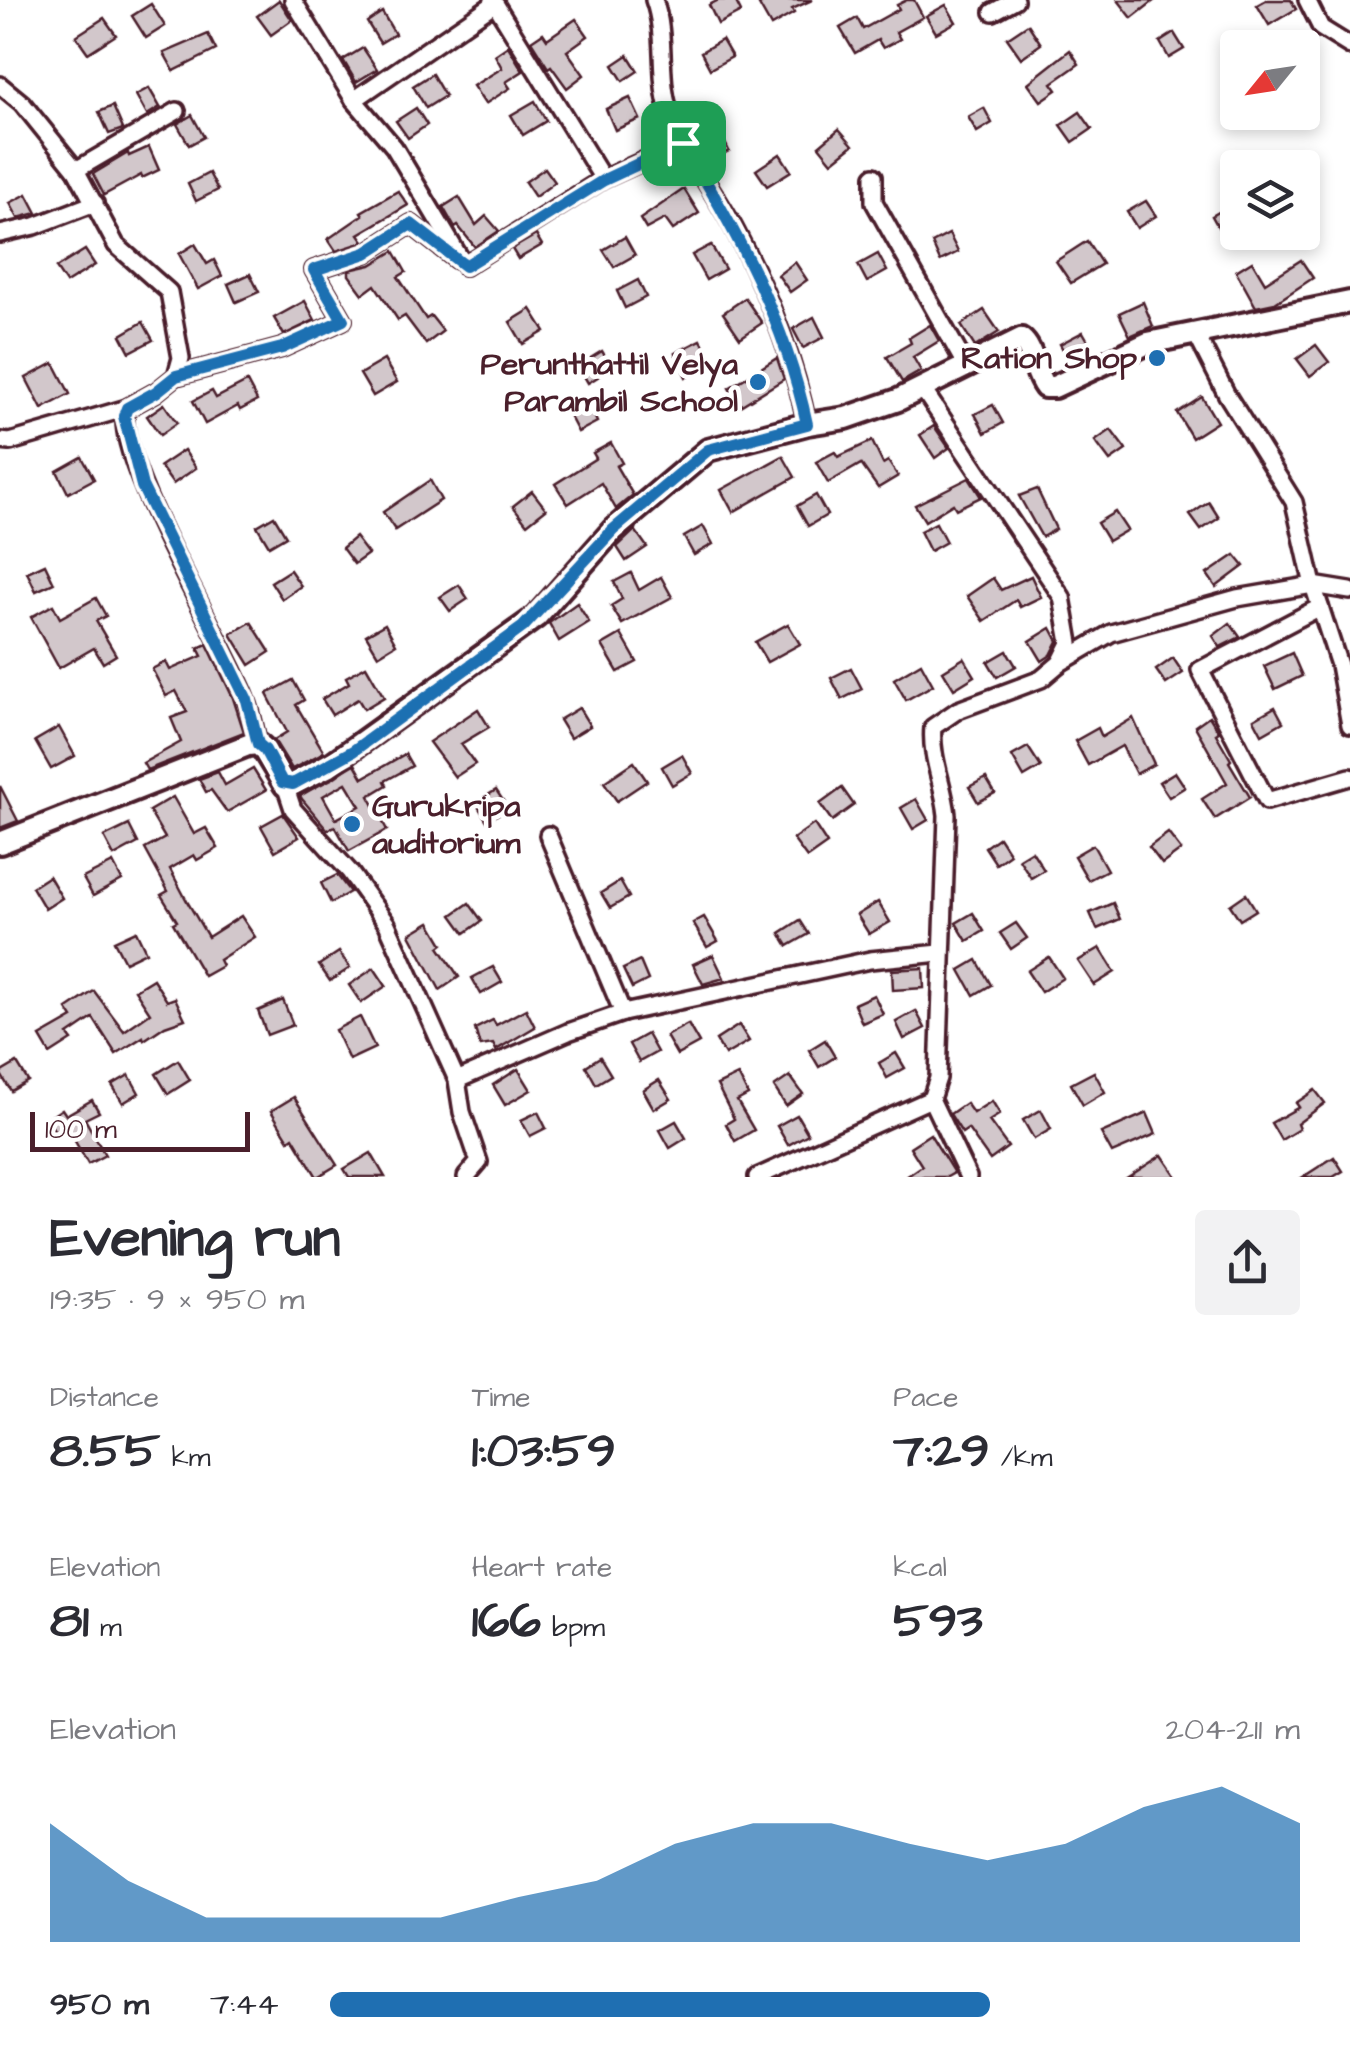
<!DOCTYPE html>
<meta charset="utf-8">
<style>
body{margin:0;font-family:"Architects Daughter",sans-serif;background:#f2f2f3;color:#2b2b33;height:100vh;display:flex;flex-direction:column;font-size:38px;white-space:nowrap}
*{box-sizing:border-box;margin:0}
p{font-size:32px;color:#7c7c81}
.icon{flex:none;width:55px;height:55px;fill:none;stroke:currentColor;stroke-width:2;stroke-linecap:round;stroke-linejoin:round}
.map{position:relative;height:1177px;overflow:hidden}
.drawer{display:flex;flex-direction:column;background:#fff;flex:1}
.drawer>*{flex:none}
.needle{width:65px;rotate:240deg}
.fabs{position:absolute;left:1220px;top:30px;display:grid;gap:20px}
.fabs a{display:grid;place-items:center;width:100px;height:100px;border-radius:10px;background:#fff;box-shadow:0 5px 15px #0003;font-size:50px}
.scale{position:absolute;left:30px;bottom:25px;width:220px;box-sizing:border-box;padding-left:10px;border:5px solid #4a1f2b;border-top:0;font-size:28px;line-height:35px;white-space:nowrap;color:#4a1f2b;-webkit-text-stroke:8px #fff;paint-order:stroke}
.pin{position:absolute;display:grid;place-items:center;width:85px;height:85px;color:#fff;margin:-42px;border-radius:20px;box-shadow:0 5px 15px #0006}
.round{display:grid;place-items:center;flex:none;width:105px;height:105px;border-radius:10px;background:#f2f2f3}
.headline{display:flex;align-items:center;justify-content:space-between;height:170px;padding:0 50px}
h1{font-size:55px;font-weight:700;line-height:75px}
.metrics{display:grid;grid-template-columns:repeat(3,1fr);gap:15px;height:170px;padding:10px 50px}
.metrics div{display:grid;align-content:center}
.metrics b{font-size:50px;font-weight:700}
.metrics small{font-size:28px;font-weight:400}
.metrics p{font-size:28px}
.chart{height:280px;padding:20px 50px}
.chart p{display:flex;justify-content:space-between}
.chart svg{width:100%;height:180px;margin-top:10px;fill:#1f6fb2;opacity:.7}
ul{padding:0 50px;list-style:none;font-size:32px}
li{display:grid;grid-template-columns:160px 120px 1fr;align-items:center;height:75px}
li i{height:25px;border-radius:12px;background:#1f6fb2}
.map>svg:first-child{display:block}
</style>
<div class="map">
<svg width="1350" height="1177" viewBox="0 0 1350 1177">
<rect width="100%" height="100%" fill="#fff"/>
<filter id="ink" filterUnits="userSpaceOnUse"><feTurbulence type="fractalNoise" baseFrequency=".01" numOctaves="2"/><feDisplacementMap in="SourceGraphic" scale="20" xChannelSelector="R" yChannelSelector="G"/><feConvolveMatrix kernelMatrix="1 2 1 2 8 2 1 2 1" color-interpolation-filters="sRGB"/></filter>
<g filter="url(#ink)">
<!-- building -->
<g fill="#d2c7cb" stroke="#4a1f2b" stroke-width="2.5" fill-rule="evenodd">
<polygon points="279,0 292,20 271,35 257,16"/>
<polygon points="719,0 735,0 741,12 718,24 709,5"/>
<polygon points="767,0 812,0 792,9 794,13 771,26 759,5"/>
<polygon points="907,0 914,0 923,17 896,32 900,39 883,48 878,40 855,53 840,28 857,18 863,29 899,9 897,5"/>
<polygon points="1118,0 1155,0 1132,18"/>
<polygon points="1266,0 1291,0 1296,9 1269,25 1257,5"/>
<polygon points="151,4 165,26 146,38 132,16"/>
<polygon points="946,5 956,22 936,33 926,16"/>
<polygon points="382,12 395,34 380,43 367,22"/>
<polygon points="104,18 116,35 88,53 76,36"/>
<polygon points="576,19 588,36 567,51 584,75 567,88 551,66 548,68 531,41 543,33 547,39"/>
<polygon points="1028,24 1041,44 1021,58 1007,38"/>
<polygon points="1174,33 1184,49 1169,58 1160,42"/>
<polygon points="208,34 216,50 174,71 164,53"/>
<polygon points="722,40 732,57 710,69 701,52"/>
<polygon points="508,46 523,71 506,82 510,88 485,104 473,86 502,68 495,55"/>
<polygon points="363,48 377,69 356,82 343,60"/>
<polygon points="1070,50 1079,64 1052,83 1057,90 1041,101 1028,83"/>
<polygon points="628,55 638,71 623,81 613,65"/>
<polygon points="432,74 445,96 426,108 413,86"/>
<polygon points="149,88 160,107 147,115 136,95"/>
<polygon points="630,98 640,119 615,130 606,109"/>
<polygon points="535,101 546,121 523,135 511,115"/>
<polygon points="113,106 123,129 109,134 99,112"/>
<polygon points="416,108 427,125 408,138 396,121"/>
<polygon points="984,108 992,123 977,132 968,117"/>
<polygon points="1080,112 1092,129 1073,142 1061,125"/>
<polygon points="192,115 204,137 189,145 177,124"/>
<polygon points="718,128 729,151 707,162 696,139"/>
<polygon points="839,129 853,145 832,162 819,146"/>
<polygon points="149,147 159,170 142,178 141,175 104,195 93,174 128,153 129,156"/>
<polygon points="780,154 791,171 767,186 756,170"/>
<polygon points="545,168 555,182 535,197 525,182"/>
<polygon points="209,173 218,190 196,201 188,184"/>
<polygon points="684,189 699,213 673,230 665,219 646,229 640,219"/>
<polygon points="398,191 408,205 359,234 364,241 361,243 336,251 328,239 363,215 361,212"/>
<polygon points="27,194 37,213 18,218 10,203"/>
<polygon points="459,197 476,225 486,216 499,231 475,247 458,226 455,228 443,207"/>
<polygon points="1146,201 1156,216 1137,228 1127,212"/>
<polygon points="1229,206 1238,225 1222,234 1212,216"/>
<polygon points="949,234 958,252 940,261 932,243"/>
<polygon points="536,235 542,245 518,259 512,249"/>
<polygon points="625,237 635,255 614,267 603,250"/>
<polygon points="1087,241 1102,264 1071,283 1056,261"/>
<polygon points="195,244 207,264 214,260 222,276 198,289 179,254"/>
<polygon points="711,245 725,269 706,280 692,255"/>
<polygon points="85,250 95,265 66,283 56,268"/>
<polygon points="394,251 406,272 398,277 426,319 431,316 443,331 426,344 405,316 398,320 375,285 363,294 349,275 349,270 371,265"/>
<polygon points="878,254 887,271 867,282 858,265"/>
<polygon points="1301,260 1313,278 1275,303 1256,307 1236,271 1252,261 1265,283"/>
<polygon points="795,262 807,280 790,292 778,275"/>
<polygon points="250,274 259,292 236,302 228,284"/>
<polygon points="638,280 646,297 625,308 617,291"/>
<polygon points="745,298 762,323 740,338 723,313"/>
<polygon points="305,301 315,320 284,335 274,318"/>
<polygon points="1143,302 1153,326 1130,336 1119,313"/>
<polygon points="531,309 545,331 523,344 510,322"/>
<polygon points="984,310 999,332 975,347 961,325"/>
<polygon points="814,317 824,337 803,348 793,329"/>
<polygon points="143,322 153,340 130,352 121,335"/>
<polygon points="930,325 939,341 913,357 921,371 902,382 887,357 911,343 909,338"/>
<polygon points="1083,332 1095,353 1071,364 1060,344"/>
<polygon points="701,340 713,363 686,377 675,353"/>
<polygon points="1316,345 1329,362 1310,376 1297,359"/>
<polygon points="602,351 612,368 588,383 578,366"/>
<polygon points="777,358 784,379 740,406 729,388"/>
<polygon points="384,360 397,382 373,396 360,374"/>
<polygon points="54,363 70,394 42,409 26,378"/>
<polygon points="247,382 257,401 240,410 238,406 205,424 193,401 212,391 216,398"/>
<polygon points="1202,397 1217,422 1192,438 1177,413"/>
<polygon points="587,401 597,422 578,432 567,411"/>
<polygon points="164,404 177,423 160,435 147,416"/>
<polygon points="993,405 1003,423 985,433 975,414"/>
<polygon points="934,426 949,448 935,458 920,435"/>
<polygon points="1111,430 1126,450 1110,461 1095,441"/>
<polygon points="872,441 883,464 888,461 898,476 878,488 861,464 828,483 816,462 835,452 838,457"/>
<polygon points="611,443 622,463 616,466 633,495 616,509 601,483 568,504 555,484 596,458 593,453"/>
<polygon points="184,450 196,468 173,484 160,466"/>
<polygon points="783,456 795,477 733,512 721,490"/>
<polygon points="82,457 94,479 68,493 57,471"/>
<polygon points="969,478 981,497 956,509 953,504 925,521 915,505"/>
<polygon points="430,480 441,500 395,530 383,512"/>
<polygon points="1037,489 1056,529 1042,537 1019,496"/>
<polygon points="532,491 546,509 527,524 513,506"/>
<polygon points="816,495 827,515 808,526 797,506"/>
<polygon points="1209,502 1219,518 1201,530 1190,515"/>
<polygon points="1115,512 1127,530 1108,541 1097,523"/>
<polygon points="274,516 286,536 269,546 257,526"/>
<polygon points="936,523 946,542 930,551 920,531"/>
<polygon points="703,526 713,544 694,555 684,537"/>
<polygon points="635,530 647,547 626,561 617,547"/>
<polygon points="355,537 368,554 354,564 342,548"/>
<polygon points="1235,555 1244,566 1216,587 1207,574"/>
<polygon points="45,564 54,583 36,591 27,572"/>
<polygon points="290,570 301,586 282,599 271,582"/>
<polygon points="631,573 639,590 661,577 672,597 622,624 611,606 622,599 614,582"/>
<polygon points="1031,576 1041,597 1020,607 1016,600 984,621 967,596 993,578 1001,590"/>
<polygon points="459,585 468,599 450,611 440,597"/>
<polygon points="96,598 106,616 96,621 116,655 103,663 94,648 59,668 31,617 53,605 60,618"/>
<polygon points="577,603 589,622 559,641 549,623"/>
<polygon points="251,622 270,652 250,665 231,634"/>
<polygon points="1230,623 1240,637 1220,647 1213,636"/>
<polygon points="385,624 396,644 378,655 366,635"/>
<polygon points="788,624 800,644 767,662 755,642"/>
<polygon points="1051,628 1058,641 1051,655 1042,661 1030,641"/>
<polygon points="621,634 637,662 618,672 602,645"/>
<polygon points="207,644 233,698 244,732 147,770 143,763 181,742 171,718 187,712 176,691 166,696 152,669 166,662 170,670 202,656 198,648"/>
<polygon points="1007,651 1016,666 997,677 988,662"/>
<polygon points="1292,653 1302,676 1275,689 1264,666"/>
<polygon points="964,658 975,676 954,689 943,671"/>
<polygon points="1173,658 1183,673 1166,684 1156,670"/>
<polygon points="921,663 933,685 906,700 894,679"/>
<polygon points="366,666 384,697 364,709 358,699 332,715 322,699 349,683 346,677"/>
<polygon points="851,668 862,689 842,699 831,678"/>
<polygon points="293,680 304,700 296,705 324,752 292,769 274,740 287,732 267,694"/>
<polygon points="1275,707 1283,722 1262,734 1254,719"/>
<polygon points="579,708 590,726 570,738 559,720"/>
<polygon points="478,709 489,727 461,744 475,764 455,777 429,742"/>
<polygon points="1209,716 1219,732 1216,734 1231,760 1229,762 1250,797 1215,819 1202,799 1227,783 1195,726"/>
<polygon points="1133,718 1154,764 1136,774 1122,746 1088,765 1075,741 1098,728 1102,737"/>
<polygon points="59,727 75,756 51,769 35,741"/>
<polygon points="1028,747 1041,767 1024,777 1012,756"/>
<path d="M405,754L412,766L385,781L387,785L369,796L387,830L349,851L335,826L328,830L302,799L300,796L355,764L363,778ZM346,783L360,806L336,819L323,796Z"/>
<polygon points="682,755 692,773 672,785 662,767"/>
<polygon points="634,762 647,781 617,801 604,782"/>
<polygon points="253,769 266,790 227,812 211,790 206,792 199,779 218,772 225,785"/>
<polygon points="1175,772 1185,787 1169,797 1159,782"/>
<polygon points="986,778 995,793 978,802 969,787"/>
<polygon points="0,786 18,821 0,828"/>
<polygon points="842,788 854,805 832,821 820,804"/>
<polygon points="496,790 508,808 487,821 476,803"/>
<polygon points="173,797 194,834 206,828 218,848 197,860 194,855 170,869 188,903 208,937 241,916 255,937 219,960 222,966 204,976 173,923 177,921 161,895 168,891 145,849 165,838 149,811"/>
<polygon points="916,799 928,820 913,829 901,808"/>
<polygon points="283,814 299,837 275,851 261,826"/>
<polygon points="814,824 827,844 807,858 793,839"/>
<polygon points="129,825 138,843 114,856 104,837"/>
<polygon points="1168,833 1181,850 1162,864 1149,847"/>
<polygon points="999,837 1010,854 996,864 985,847"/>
<polygon points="1093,845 1107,870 1088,880 1074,856"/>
<polygon points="1032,851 1044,870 1031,878 1019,859"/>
<polygon points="113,863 122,880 93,896 83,878"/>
<polygon points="337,875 350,892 331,903 321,883"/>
<polygon points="49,876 62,898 45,909 32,887"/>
<polygon points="620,881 629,897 610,908 601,893"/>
<polygon points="1246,894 1256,910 1240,920 1230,905"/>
<polygon points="878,902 890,922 869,934 857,915"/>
<polygon points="469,903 482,921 465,933 452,915"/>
<polygon points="1113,903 1120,919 1097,929 1090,913"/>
<polygon points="973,913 984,931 967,941 956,923"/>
<polygon points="704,917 718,941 707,947 693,923"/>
<polygon points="800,920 809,934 788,946 780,933"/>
<polygon points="430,922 443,944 439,947 459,977 440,990 410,934"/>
<polygon points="1016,923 1027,938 1011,949 1000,933"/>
<polygon points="136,931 146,952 125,962 114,941"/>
<polygon points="1100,948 1115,972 1094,985 1078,961"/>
<polygon points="339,952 350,968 330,981 319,965"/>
<polygon points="713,955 724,978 703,984 693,964"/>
<polygon points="1049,957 1063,978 1041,992 1027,971"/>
<polygon points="977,960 991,985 974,995 960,970"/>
<polygon points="640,961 648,980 632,988 623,969"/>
<polygon points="493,967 502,982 481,994 472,978"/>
<polygon points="374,968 386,986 361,1003 349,985"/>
<polygon points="923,968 924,988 893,990 892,970"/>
<polygon points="153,979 167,1001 175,998 185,1019 165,1026 144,1040 143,1037 116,1054 93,1018 68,1035 72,1040 50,1054 40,1037 73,1018 67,1009 94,991 124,1031 150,1013 135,990"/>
<polygon points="874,995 883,1014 862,1023 854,1004"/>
<polygon points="283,1000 293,1025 267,1035 258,1011"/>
<polygon points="526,1009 535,1027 496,1050 493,1044 480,1046 475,1029 493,1020 496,1025"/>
<polygon points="916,1011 925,1028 904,1039 896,1022"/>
<polygon points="360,1017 375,1048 349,1060 335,1030"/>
<polygon points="688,1024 699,1043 677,1055 666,1036"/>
<polygon points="739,1025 749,1041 725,1055 716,1040"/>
<polygon points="647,1034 657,1052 639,1062 629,1044"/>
<polygon points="825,1040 835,1057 819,1067 809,1050"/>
<polygon points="896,1053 905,1068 887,1078 879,1063"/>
<polygon points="600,1057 611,1075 596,1084 586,1066"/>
<polygon points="178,1060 190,1080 168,1094 156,1074"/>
<polygon points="17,1063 28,1081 11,1091 0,1073"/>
<polygon points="518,1069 531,1090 505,1105 493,1085"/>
<polygon points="1094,1072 1105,1092 1083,1105 1071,1084"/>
<polygon points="129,1075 139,1093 123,1103 112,1085"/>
<polygon points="738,1075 748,1095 737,1101 754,1130 735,1141 726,1124 734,1119 717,1085"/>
<polygon points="790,1076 803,1094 786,1106 774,1087"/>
<polygon points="659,1080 671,1099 654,1109 643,1090"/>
<polygon points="1315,1090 1325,1103 1297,1124 1299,1129 1281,1140 1271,1123 1299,1107 1296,1103"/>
<polygon points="294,1097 337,1165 317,1177 293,1137 289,1140 271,1111"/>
<polygon points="92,1100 99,1112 85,1119 105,1155 88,1164 68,1129 58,1136 47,1119 62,1109 66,1115"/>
<polygon points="992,1101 1000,1114 989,1121 1008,1147 990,1160 968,1129 962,1133 950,1114 966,1103 973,1113"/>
<polygon points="1041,1110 1051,1129 1034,1139 1023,1120"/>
<polygon points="538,1112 546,1128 530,1136 521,1120"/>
<polygon points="1147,1113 1156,1134 1112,1153 1101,1133"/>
<polygon points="797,1115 808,1134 788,1145 777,1126"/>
<polygon points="676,1121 686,1138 670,1148 660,1130"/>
<polygon points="930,1134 954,1173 947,1177 906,1177 922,1166 910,1147"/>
<polygon points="371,1153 385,1177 349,1177 344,1169"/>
<polygon points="1162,1155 1177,1177 1128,1177"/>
<polygon points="1334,1157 1343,1171 1333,1177 1303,1177"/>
</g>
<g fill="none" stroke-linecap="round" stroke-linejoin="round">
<defs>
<g id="minor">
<polyline points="293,0 354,100 394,147 465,266 603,179 683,143"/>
<polyline points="493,0 603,179"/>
<path d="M654,0C668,39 656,81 672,119C688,159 716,193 736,232C768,293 793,356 807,424"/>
<polyline points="1307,0 1321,28 1350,46"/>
<polyline points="993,12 1015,0"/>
<path d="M0,85L22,103L76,170L116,245L169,292L181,358L176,376L156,392L127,408C108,451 226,645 246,699C252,713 254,729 258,744"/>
<polyline points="354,100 495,3"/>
<polyline points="76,170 177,111"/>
<polyline points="874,176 874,202 966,366"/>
<polyline points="0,234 35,226 95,203"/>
<polyline points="1196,334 1227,395 1294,502 1313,585 1339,665 1350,725"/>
<polyline points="176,376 282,348 343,320 314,270 366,253 411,224 457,260"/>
<polyline points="922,388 1062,597 1070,643 1060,663"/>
<polyline points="0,441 10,442 127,408"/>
<polyline points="1320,607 1200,670 1267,801 1350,777"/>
<polyline points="285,785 293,809 349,871 387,924 457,1080 462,1112 479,1162 466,1177"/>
<polyline points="548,835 623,1013"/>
<polyline points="457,1080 568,1032 623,1013 870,960 940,953"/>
<polyline points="757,1177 931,1099"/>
<path d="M968,1177L931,1099L938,1078L947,815C944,785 930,757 933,727L958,710L1041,679L1060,663L1111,633L1237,598L1313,585L1350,591"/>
</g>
<path id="major" d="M0,843L248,745L258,744L262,747L285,785L293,784L327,767L536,617L613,530L708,450L807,424L846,418L898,400L1021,339C1034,349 1034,373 1045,387H1054L1148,343L1350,302"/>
</defs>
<!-- minor casing -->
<use href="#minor" stroke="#4a1f2b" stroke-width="22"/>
<!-- major casing -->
<use href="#major" stroke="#4a1f2b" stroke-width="28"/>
<!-- minor -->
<use href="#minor" stroke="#fff" stroke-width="15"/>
<!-- major -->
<use href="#major" stroke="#fff" stroke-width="20"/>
</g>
</g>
<g fill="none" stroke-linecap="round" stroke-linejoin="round" filter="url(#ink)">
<defs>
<path id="route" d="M683,143C737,232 785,321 807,424L708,450L613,530L523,627L353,751L293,784L282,782L265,750L258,744L247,700L142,486L124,416L127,408L156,392L176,376L282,348L343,320L314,270L366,253L411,224L465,266L604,180Z"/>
</defs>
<!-- route casing -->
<use href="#route" stroke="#fff" stroke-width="20"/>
<!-- route -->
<use href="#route" stroke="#1f6fb2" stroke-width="12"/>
</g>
<!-- markers -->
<g fill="#1f6fb2" stroke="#fff" stroke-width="4">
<circle cx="1157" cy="358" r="10"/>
<circle cx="758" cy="382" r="10"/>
<circle cx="352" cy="824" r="10"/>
</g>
<g text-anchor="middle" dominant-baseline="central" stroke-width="9" stroke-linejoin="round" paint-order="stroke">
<!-- poi labels -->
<g font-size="32" font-weight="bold" fill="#4a1f2b" stroke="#fff" text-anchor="end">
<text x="1137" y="358">Ration Shop</text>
<text x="738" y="364">Perunthattil Velya<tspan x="738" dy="37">Parambil School</tspan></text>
<text x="372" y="806" text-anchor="start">Gurukripa<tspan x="372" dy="37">auditorium</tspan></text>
</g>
</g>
</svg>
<div class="fabs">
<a><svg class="needle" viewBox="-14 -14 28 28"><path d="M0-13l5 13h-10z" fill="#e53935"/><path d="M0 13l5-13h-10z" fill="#7c7c81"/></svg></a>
<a><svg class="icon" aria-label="layers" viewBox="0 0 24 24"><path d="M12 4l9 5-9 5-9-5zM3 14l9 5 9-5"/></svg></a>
</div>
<div class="scale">100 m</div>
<div class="pin" style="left:683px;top:143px;background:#1e9e55"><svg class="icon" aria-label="arrive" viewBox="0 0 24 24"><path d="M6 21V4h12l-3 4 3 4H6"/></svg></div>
</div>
<section class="drawer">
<div class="headline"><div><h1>Evening run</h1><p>19:35 · 9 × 950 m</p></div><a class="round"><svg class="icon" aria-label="share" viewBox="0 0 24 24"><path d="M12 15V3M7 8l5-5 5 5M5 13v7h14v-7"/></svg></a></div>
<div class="metrics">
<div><p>Distance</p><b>8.55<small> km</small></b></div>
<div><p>Time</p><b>1:03:59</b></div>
<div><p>Pace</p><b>7:29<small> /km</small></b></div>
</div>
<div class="metrics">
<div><p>Elevation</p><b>81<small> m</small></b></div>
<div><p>Heart rate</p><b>166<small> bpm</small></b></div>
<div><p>kcal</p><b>593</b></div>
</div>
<div class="chart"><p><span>Elevation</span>204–211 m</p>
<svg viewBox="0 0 160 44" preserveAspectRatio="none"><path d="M0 44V15L10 29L20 38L30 38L40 38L50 38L60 33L70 29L80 20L90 15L100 15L110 20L120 24L130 20L140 11L150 6L160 15V44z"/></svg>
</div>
<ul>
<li><b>950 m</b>7:44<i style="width:68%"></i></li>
</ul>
</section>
